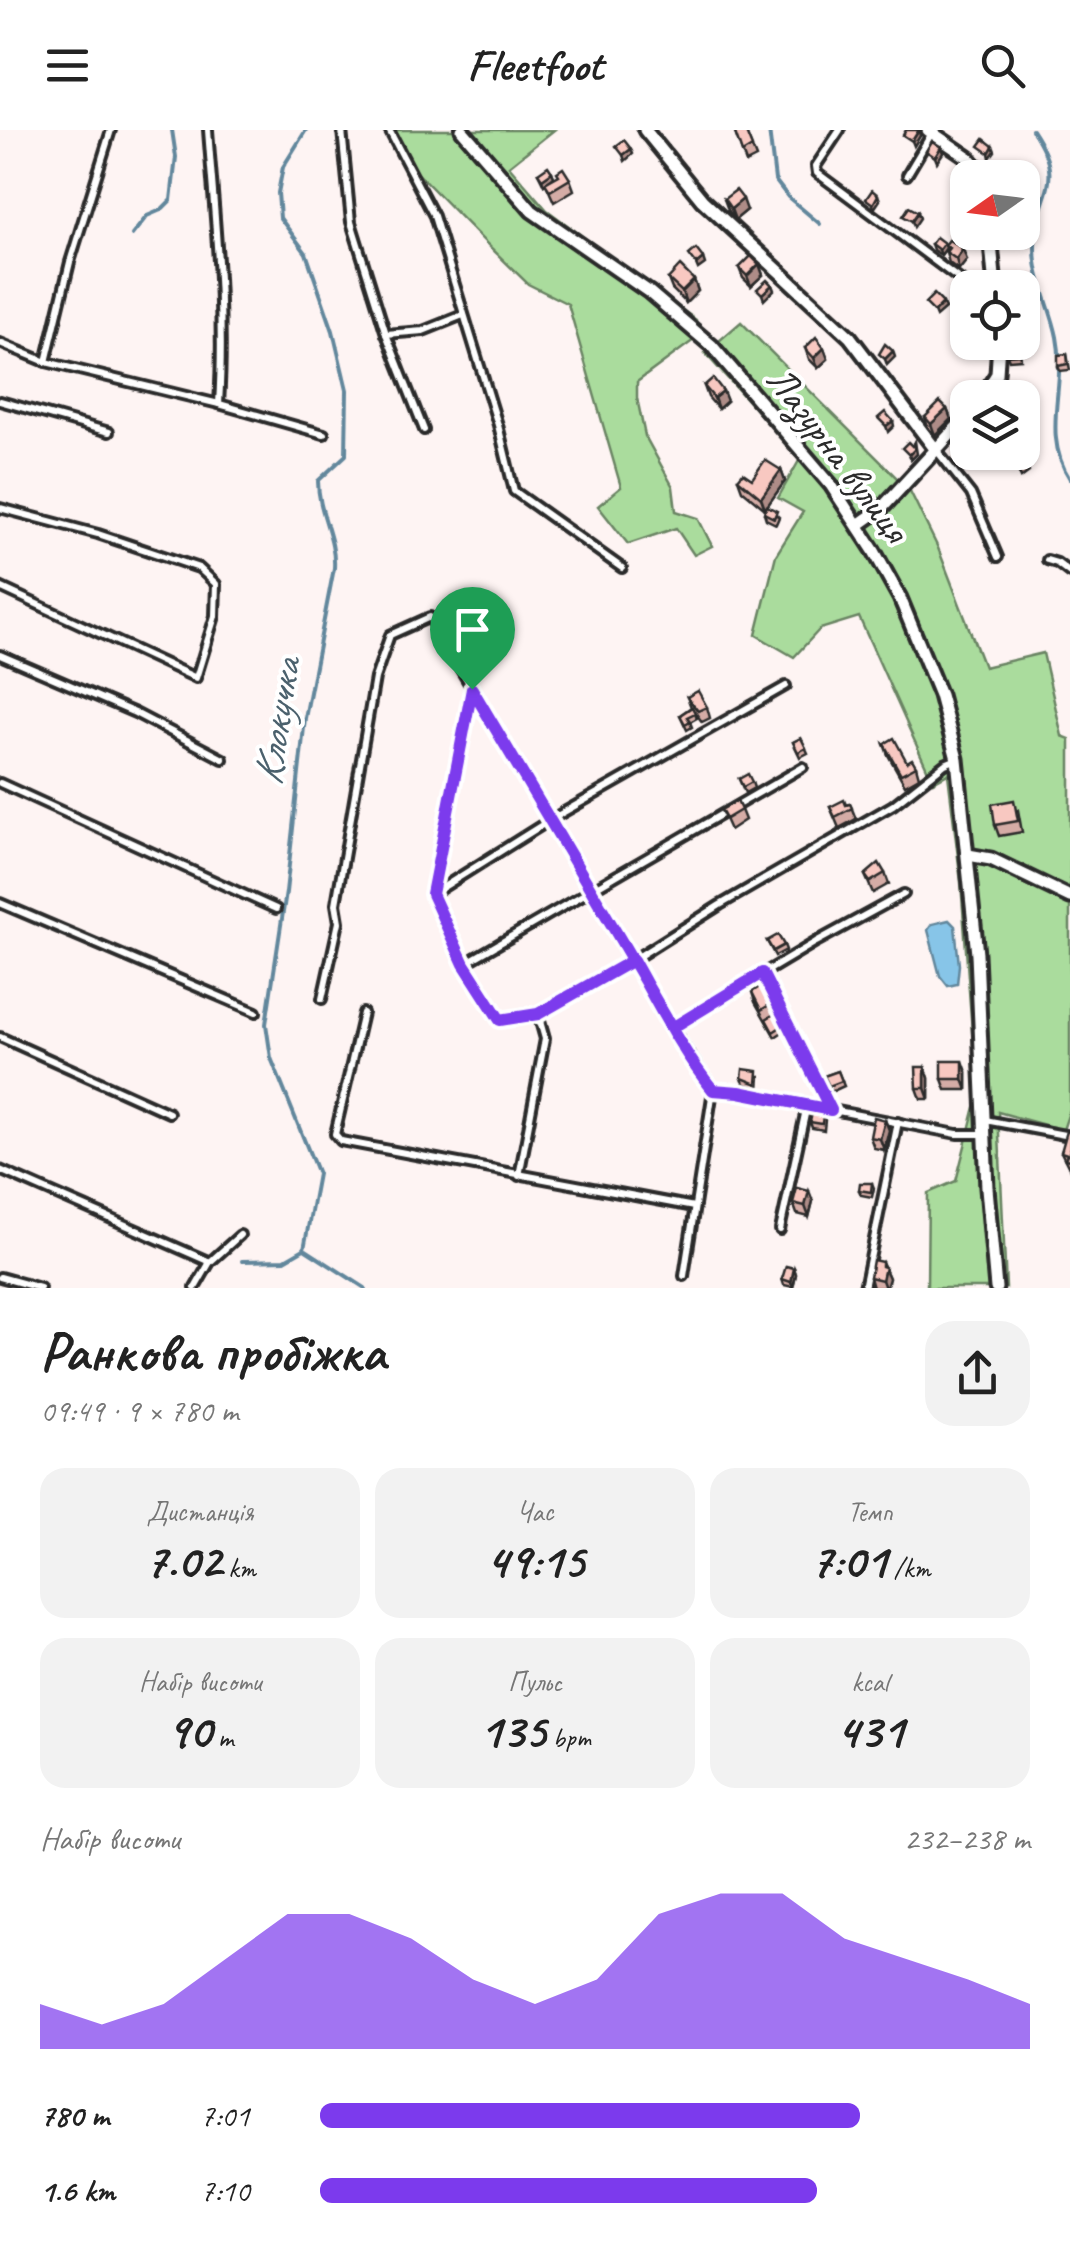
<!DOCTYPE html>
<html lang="uk">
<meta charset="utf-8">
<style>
body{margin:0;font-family:Caveat,sans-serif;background:#f2f2f2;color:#222;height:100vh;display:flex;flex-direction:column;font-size:38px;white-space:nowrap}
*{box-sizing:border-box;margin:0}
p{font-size:32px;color:#767676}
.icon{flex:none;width:55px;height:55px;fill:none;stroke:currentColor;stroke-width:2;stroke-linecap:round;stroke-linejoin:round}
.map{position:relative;height:1158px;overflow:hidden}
.sheet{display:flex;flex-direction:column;background:#fff;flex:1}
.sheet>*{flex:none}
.needle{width:65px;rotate:256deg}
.controls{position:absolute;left:950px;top:30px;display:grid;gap:20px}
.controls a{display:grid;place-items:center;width:90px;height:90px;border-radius:20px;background:#fff;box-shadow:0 2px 8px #0004;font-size:50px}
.pin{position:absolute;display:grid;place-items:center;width:85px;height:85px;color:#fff;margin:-102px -42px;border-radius:50% 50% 50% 0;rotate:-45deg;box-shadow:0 0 10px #0007}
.pin .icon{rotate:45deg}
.round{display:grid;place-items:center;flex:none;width:105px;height:105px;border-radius:30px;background:#f2f2f2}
.overview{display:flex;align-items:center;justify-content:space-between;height:170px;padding:0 40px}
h1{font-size:55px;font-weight:700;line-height:75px}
.metrics{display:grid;grid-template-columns:repeat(3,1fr);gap:15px;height:170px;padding:10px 40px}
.metrics div{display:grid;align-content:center;border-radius:25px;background:#f2f2f2;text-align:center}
.metrics b{font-size:50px;font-weight:700}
.metrics small{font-size:28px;font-weight:400}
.metrics p{font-size:28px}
.chart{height:280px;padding:20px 40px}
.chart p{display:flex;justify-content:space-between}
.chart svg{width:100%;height:180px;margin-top:10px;fill:#7c3aed;opacity:.7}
ul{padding:0 40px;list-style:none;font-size:32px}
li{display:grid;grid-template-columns:160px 120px 1fr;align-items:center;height:75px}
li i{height:25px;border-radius:12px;background:#7c3aed}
header{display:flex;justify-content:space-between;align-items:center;height:130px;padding:0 40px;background:#fff;font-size:45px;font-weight:700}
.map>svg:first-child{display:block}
</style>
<header><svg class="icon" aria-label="menu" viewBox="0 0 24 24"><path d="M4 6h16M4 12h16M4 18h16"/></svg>Fleetfoot<svg class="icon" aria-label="search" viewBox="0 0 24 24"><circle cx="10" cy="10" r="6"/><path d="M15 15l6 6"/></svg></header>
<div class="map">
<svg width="1070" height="1158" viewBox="0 0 1070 1158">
<rect width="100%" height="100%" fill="#fef4f3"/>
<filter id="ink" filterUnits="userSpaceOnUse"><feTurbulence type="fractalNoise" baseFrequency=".01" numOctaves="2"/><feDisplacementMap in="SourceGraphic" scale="20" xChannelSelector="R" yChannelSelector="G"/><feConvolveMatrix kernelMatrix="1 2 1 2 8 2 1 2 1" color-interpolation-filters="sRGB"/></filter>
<g filter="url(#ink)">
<!-- green -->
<g fill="#aadc9d" stroke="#6a8464" stroke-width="2.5">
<polygon points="387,0 554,0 509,36 547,80 696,190 698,207 637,252 637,268 645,306 673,357 676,381 698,388 712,416 694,425 676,398 628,414 598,376 621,357 568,174 528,154 485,112 399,24"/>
<polygon points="741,192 910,361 938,418 984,537 1043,523 1062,606 1070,609 1070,979 1063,1000 998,982 1006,1158 927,1158 928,1063 956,1051 977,969 961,752 948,644 933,652 859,487 820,499 794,527 756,505 776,425 803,382 778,368 800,329 705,223"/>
</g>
<!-- water -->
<polygon fill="#87c5e8" stroke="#62879c" stroke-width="2.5" points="949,790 955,796 959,835 957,854 948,856 940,846 928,800 932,794"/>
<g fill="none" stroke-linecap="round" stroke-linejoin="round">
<!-- stream -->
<g stroke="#62879c" stroke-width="4">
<polyline points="769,0 775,50 788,67 820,94"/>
<path d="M1032,0C1070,57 1034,62 1035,118C1035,150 1051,176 1057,207C1067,256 1040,304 1070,349"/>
<polyline points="132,105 147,86 161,80 171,70 176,27 172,0"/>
<polyline points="306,1120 365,1158"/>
<path d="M242,1131L285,1130L304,1119L318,1044L271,928L266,894L286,762L305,588L334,438C336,407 318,383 318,351L346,325L347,260L333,201L306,123L280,88L278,63L283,37L306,0"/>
</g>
<defs>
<g id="service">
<path d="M208,0C215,92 225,182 219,274"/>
<polyline points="342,0 351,92 386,204 424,300"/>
<polyline points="389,0 434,86 498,295 514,361 622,438"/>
<polyline points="840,0 816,36 817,43 971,158"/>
<polyline points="907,45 932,3"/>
<polyline points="386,204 423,201 463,185"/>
<polyline points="0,213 46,232 219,274 324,304"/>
<polyline points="46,232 70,132 111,0"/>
<polyline points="0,271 109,302"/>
<polyline points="937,321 971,364 998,427"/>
<polyline points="0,378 98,404 199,438 216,454 215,486 196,548 0,457"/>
<polyline points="1047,430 1057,433 1070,443"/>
<polyline points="0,525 135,583 223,629"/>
<polyline points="472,560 432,764 464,834 501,890 538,884 633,830 720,775 893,675 945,634 957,629"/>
<polyline points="0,653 276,779"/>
<polyline points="434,763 550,690 786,556"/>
<polyline points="0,773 256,882"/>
<polyline points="464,834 803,637"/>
<polyline points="763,843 831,979"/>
<polyline points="322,869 339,792 336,774 375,548 390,505 430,487 672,898 713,960 739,962 957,1004 984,1004"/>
<polyline points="363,883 335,1004 341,1011 694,1077"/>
<polyline points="672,898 816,812 904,764"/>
<polyline points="0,907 169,983"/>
<polyline points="985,990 1070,1006"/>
<polyline points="0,1040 210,1132"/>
<polyline points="519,1046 545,909 538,884"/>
<polyline points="780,1100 807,975"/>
<polyline points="684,1146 713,960"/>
<polyline points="0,1147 40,1158"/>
<polyline points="195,1158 210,1132 240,1105"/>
<polyline points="864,1158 898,992"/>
</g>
<g id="minor">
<polyline points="462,0 532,81 649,162 712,216 831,355 874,421 900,468 940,565 957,629 977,824 987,1058 996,1158"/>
<polyline points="645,0 702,70 850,207 936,320"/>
<polyline points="928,0 969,28 985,48"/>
<polyline points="990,102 995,158"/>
<polyline points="982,268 997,244 999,212"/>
<polyline points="858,395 882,378 968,285"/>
<polyline points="968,725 991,729 1070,767"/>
</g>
</defs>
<!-- service casing -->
<use href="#service" stroke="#2b2b2b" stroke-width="14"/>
<!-- minor casing -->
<use href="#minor" stroke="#2b2b2b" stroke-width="19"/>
<!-- service -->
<use href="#service" stroke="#fff" stroke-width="6"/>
<!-- minor -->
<use href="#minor" stroke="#fff" stroke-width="11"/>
</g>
<!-- wall -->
<g fill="#d5aca6" stroke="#2b2b2b" stroke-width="2.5">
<polygon points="734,0 745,0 756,28 746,33"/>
<polygon points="1012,29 1017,48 1002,48 998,32"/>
<polygon points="552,42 554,47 570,49 574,60 554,72 546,54 544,55 538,43"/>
<polygon points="724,69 747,80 735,90 728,80"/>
<polygon points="931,114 945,115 967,130 959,140 949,133 946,122 946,118 941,125 933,120"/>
<polygon points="759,134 763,145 751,156 743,148 739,138"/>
<polygon points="668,149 694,150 698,161 686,173 672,159"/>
<polygon points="1020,217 1021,229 1009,230 1007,225"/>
<polygon points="805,218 824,218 828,229 818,238 809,229"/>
<polygon points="1067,224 1070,240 1060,241 1058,236"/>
<polygon points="704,256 727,271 718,279 708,267"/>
<polygon points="947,279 951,289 935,305 928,298 925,287"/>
<polygon points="781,340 785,351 767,376 779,387 776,394 766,389 764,383 765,379 742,360 738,349 752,349"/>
<polygon points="687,567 707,577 710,588 702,592 695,582 697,588 690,592 692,597 687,600 680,585 691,577"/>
<polygon points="801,608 808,623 800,627 793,612"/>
<polygon points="884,614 907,632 916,636 919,647 905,655 888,625"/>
<polygon points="739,649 752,652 754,658 745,663"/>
<polygon points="850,674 856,689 839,698 830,677"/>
<polygon points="721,680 741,680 745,690 730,700"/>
<polygon points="1018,680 1022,702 999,706 995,695"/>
<polygon points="885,743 889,754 873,763 865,745"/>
<polygon points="767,811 784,815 786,820 775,826"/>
<polygon points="752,862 771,874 784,901 775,907 755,872"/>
<polygon points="925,937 929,948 929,969 921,969 917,958"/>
<polygon points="838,941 844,956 831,962 824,946"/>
<polygon points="967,942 967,960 946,960 942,949"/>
<polygon points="760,946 759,959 744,954 742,948"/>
<polygon points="823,985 825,990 824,1000 812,998 810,992"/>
<polygon points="885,990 889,1000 884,1020 874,1018 870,1007"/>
<polygon points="1070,1002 1070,1040 1061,1022"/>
<polygon points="872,1053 874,1058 872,1067 861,1065 859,1060"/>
<polygon points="813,1071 809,1087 797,1084 793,1073"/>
<polygon points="882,1132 889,1148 886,1158 873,1158 870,1147"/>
<polygon points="794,1138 796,1144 793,1157 784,1155 782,1149"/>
</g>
<!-- shaded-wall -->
<g fill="#ae8c87" stroke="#2b2b2b" stroke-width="2.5">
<polygon points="919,0 920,6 914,16 912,11"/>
<polygon points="993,16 995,21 990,28 989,23"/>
<polygon points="941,17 943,23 937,32 935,27"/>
<polygon points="631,19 633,24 625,31 623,25"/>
<polygon points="552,42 554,47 544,55 542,49"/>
<polygon points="878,65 880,70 874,79 873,74"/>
<polygon points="743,69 747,80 735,90 731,79"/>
<polygon points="918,82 920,88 914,97 912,91"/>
<polygon points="944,113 946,118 941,125 939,120"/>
<polygon points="963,119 967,130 959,140 956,129"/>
<polygon points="703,128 705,134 698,139 696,134"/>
<polygon points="759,134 763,145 751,156 747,146"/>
<polygon points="694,150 698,161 686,173 682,162"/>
<polygon points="772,155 774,160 764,170 762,164"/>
<polygon points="943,173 945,179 936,187 934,182"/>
<polygon points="824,218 828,229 818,238 814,228"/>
<polygon points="893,221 895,227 887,235 885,229"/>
<polygon points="723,261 727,271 718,279 714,268"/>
<polygon points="947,279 951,289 935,305 931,294"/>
<polygon points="893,291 894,296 888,302 886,296"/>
<polygon points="915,312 917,324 911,330 909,325"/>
<polygon points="1027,336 1029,342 1021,348 1019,343"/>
<polygon points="781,340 785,351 765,379 761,368"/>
<polygon points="963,931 967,942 967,960 963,949"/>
<polygon points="925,937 929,948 929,969 925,958"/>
<polygon points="885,990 889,1000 884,1020 880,1009"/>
<polygon points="809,1061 813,1071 809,1087 805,1076"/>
<polygon points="882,1132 889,1148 886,1158 885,1158 882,1150"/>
<polygon points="794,1138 796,1144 793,1157 791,1152"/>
</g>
<!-- building -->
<g fill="#f8c8c1" stroke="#2b2b2b" stroke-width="2.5">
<polygon points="734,0 745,0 752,17 742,23"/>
<polygon points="906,0 919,0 912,11 903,5"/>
<polygon points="984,9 993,16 989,23 979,16"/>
<polygon points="624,10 631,19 623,25 616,16"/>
<polygon points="932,11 941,17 935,27 926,21"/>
<polygon points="1012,29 1014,40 1000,43 998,32"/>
<polygon points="548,36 552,42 542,49 538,43"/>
<polygon points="563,38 570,49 550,61 545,53 559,45 557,42"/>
<polygon points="736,60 743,69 731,79 724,69"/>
<polygon points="872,60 878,65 873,74 866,69"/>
<polygon points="909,77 918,82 912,91 903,86"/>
<polygon points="936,107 944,113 939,120 931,114"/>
<polygon points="949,110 963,119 956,129 946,122 949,118 945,115"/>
<polygon points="696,119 703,128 696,134 689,125"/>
<polygon points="751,126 759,134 747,146 739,138"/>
<polygon points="680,136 694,150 682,162 668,149"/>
<polygon points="767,150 772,155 762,164 757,159"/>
<polygon points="934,164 943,173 934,182 925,173"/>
<polygon points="816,207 824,218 814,228 805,218"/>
<polygon points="1018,212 1019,224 1007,225 1006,213"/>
<polygon points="885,214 893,221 885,229 879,224"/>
<polygon points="1067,224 1068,234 1058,236 1058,225"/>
<polygon points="713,248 723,261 714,268 704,256"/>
<polygon points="940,272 947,279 931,294 925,287"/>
<polygon points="885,282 893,291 886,296 878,288"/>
<polygon points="908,312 912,316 915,312 915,319 909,325 902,318"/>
<polygon points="1020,327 1027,336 1019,343 1012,333"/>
<polygon points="765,330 781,340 761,368 738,349 743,343 752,349"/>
<polygon points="767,376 777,381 774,388 764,383"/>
<polygon points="698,561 707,577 698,581 687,567"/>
<polygon points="692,577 695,583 687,587 690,591 685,594 680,585"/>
<polygon points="801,608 806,618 798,622 793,612"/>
<polygon points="894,608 907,632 912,629 916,636 901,644 884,614"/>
<polygon points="748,644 752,652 743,657 739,649"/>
<polygon points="844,670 846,675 850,674 852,678 835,687 830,677"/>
<polygon points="1014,670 1018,691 995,695 992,674"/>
<polygon points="737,671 741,680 726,689 721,680"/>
<polygon points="879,733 885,743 870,752 865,745"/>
<polygon points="778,805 784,815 773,821 767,811"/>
<polygon points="761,856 771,874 761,880 752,862"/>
<polygon points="776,883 782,896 773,902 766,889"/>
<rect x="942" y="931" width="21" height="18"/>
<polygon points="916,937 925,937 925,958 917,958"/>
<polygon points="743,939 758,941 757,954 742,948"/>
<polygon points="838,941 842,951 829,956 824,946"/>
<polygon points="812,983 823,985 822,994 810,992"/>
<polygon points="874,987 885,990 880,1009 870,1007"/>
<polygon points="1067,1001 1070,1002 1070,1030 1065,1029 1067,1024 1061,1022"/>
<polygon points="860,1053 872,1053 871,1062 859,1060"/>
<polygon points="797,1058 809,1061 805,1076 793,1073"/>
<polygon points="873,1130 882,1132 882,1136 885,1137 882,1150 870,1147"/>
<polygon points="786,1136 794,1138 791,1152 782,1149"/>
</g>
</g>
<g fill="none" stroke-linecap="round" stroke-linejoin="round" filter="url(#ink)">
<defs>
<path id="route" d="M472,559L432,764L464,834L500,890L538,884L633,830C658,874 681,921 713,960L739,962L831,980L762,843L672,898C606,784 539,672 472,559"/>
</defs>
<!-- route casing -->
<use href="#route" stroke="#fff" stroke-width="20"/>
<!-- route -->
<use href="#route" stroke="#7c3aed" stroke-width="12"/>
</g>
<g text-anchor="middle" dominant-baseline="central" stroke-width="8" stroke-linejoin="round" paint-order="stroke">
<!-- street labels -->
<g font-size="40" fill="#2b2b2b" stroke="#fff">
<text transform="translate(838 324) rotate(53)">Лазурна вулиця</text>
</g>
<!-- water labels -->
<g font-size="42" font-style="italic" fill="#4b616d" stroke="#fff">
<text transform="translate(277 592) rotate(-81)">Клокучка</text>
</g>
</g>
</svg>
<div class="controls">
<a><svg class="needle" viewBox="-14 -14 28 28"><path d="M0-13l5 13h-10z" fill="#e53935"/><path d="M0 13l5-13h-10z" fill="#767676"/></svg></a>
<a><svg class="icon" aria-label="locate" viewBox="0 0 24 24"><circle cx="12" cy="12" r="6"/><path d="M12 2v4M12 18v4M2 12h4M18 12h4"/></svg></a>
<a><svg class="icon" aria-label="layers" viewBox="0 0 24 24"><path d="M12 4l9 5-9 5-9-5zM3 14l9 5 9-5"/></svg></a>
</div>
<div class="pin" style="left:472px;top:559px;background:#1e9e55"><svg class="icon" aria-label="arrive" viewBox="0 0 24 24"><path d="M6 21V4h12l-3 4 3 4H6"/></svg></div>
</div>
<section class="sheet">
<div class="overview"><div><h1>Ранкова пробіжка</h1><p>09:49 · 9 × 780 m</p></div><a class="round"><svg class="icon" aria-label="share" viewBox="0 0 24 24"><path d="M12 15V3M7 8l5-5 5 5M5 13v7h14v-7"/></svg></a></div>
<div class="metrics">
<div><p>Дистанція</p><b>7.02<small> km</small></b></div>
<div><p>Час</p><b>49:15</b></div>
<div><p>Темп</p><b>7:01<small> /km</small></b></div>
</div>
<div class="metrics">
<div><p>Набір висоти</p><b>90<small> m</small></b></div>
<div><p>Пульс</p><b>135<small> bpm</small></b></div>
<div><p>kcal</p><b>431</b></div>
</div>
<div class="chart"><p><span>Набір висоти</span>232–238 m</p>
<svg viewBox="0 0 160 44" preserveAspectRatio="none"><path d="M0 44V33L10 38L20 33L30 22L40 11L50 11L60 17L70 27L80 33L90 27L100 11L110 6L120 6L130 17L140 22L150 27L160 33V44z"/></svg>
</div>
<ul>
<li><b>780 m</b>7:01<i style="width:76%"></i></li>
<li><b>1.6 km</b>7:10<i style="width:70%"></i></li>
</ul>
</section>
